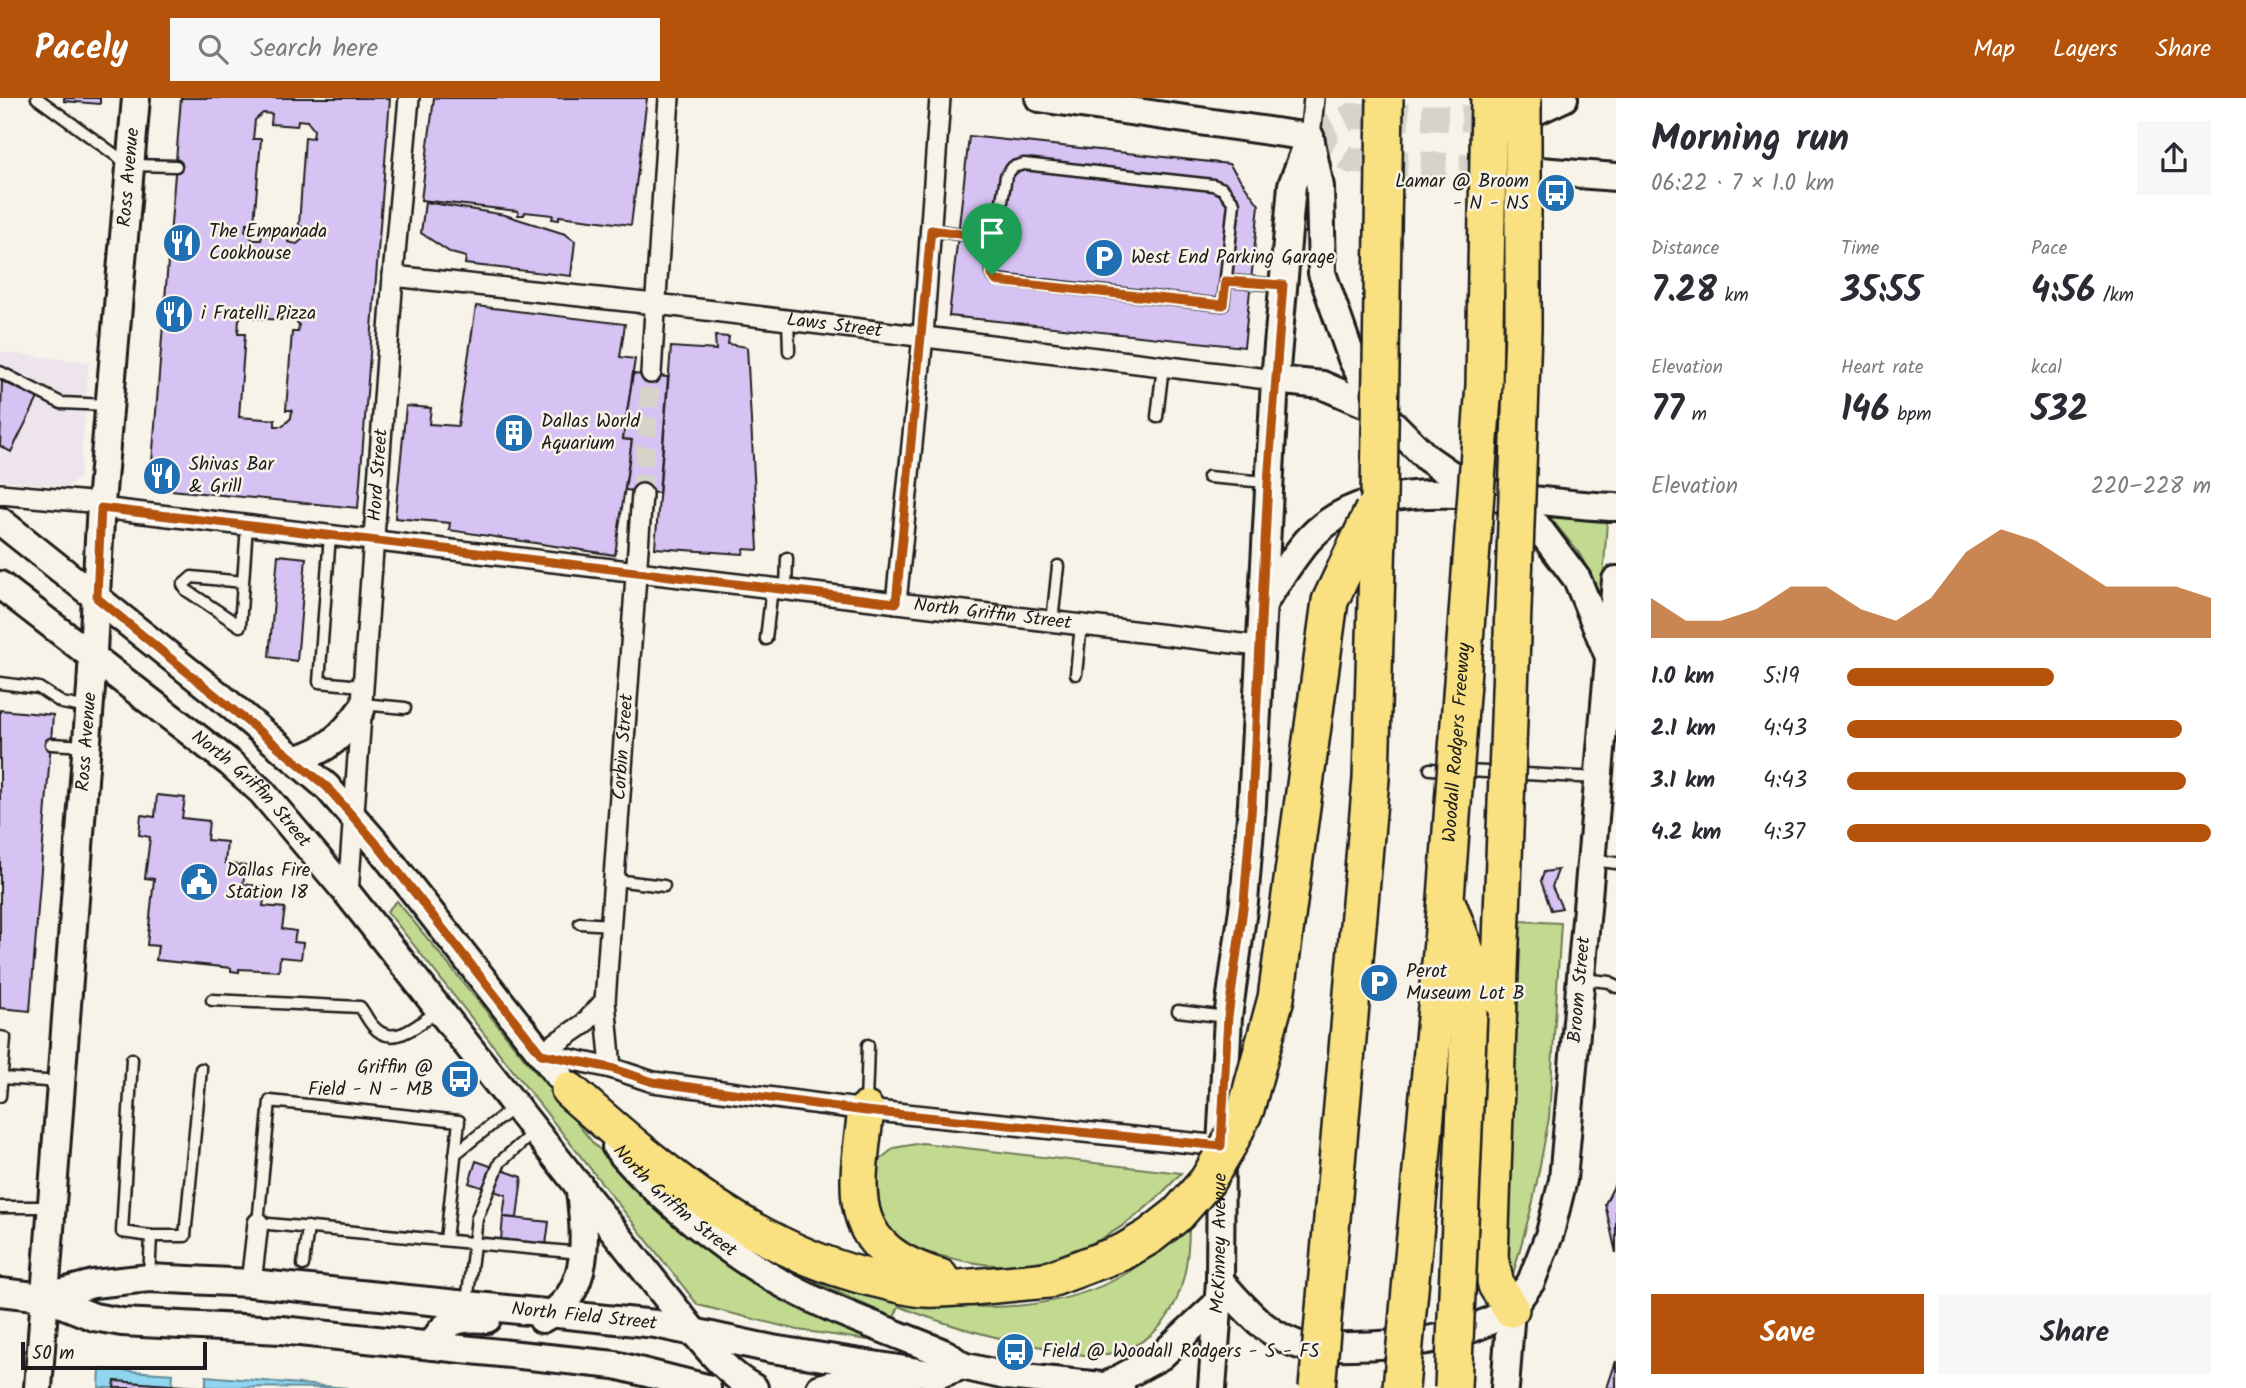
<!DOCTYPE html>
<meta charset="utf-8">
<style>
body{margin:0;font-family:Kalam,sans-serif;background:#f7f7f7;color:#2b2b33;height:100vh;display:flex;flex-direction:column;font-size:26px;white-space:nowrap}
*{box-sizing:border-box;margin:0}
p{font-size:23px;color:#7c7c81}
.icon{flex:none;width:38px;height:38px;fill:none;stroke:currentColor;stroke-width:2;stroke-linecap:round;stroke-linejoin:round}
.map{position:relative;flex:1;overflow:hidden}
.details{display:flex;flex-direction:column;background:#fff;width:630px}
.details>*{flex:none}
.scale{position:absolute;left:21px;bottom:18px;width:186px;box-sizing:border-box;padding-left:7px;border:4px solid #1c1c1c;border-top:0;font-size:19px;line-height:24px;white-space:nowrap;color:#1c1c1c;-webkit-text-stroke:5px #f7f3e8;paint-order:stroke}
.pin{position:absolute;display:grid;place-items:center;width:60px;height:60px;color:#fff;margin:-72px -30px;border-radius:50% 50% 50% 0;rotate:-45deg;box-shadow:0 0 7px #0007}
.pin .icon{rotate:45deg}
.round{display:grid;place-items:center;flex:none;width:74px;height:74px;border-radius:0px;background:#f7f7f7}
.summary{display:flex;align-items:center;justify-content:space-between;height:119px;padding:0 35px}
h1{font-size:38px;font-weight:700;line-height:52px}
.metrics{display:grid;grid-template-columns:repeat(3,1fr);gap:10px;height:119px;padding:7px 35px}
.metrics div{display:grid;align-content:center}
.metrics b{font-size:35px;font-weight:700}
.metrics small{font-size:19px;font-weight:400}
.metrics p{font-size:19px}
.chart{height:196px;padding:14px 35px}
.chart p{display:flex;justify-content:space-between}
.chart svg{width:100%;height:126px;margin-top:7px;fill:#b45309;opacity:.7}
.primary-button{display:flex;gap:14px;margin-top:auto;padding:14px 35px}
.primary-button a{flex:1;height:80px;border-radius:0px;background:#b45309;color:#fff;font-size:28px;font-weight:700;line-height:80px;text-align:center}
.primary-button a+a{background:#f7f7f7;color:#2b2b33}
ul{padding:0 35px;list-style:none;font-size:23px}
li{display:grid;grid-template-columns:112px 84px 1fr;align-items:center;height:52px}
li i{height:18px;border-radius:9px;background:#b45309}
header{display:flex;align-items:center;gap:42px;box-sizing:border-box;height:98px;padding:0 35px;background:#b45309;color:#fff}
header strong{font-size:33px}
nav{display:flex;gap:38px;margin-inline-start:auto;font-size:24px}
.search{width:490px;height:63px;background:#f7f7f7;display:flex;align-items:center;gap:18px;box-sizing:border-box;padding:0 24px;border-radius:0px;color:#7c7c81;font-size:26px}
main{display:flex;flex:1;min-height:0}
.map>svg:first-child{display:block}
</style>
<header>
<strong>Pacely</strong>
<div class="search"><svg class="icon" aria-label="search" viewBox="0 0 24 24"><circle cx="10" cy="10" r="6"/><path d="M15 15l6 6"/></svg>Search here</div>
<nav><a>Map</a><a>Layers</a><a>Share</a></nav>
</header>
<main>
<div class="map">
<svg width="1616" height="1290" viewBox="0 0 1616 1290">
<rect width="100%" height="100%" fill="#f7f3e8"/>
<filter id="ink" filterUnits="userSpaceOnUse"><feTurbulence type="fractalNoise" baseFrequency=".0143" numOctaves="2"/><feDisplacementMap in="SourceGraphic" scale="14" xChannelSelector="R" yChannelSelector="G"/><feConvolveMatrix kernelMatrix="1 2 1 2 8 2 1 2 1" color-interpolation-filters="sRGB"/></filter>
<g filter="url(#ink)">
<!-- built -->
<polygon fill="#ede5eb" points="0,254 89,264 80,379 67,389 0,382"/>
<!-- green -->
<g fill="#c1da90" stroke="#6e7b56" stroke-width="2">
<polygon points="1543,411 1607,422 1602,499 1579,455"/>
<polygon points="397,803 593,1045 631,1083 889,1245 798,1232 698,1207 387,813"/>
<polygon points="1518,823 1561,825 1549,1020 1533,1104 1512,1180 1503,1179"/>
<path d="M922,1045L1181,1075C1137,1125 1080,1163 1011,1167C973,1169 932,1155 896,1146L873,1108L877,1064L894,1050Z"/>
<path d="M1189,1127C1189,1189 1172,1249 1100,1257C1078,1259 1053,1251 1032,1247C986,1238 942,1226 899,1208L894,1220L802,1178L757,1151C810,1167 862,1189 916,1201C981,1216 1066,1211 1125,1176C1148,1162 1168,1145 1189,1127Z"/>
</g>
<!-- water -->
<g fill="#8fd5f0" stroke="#618b9b" stroke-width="2">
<polygon points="100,1271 173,1276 172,1287 115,1283 114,1290 99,1290"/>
<polygon points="206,1278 348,1290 206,1289"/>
</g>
<!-- building -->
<g fill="#d7c3f3" stroke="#1c1c1c" stroke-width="2" fill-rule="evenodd">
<polygon points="64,0 100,0 100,6 64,3"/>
<path d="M181,0H390L358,410L150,390ZM263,15L272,16L271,26L297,28L298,22L307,23L314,32L313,40L305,39L299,128L306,130V138L297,146L288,144L289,139L262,137L261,142H253L245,132L247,125H254L261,41H253L255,22ZM248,213L256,214L255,220L281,222L282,217L292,218L299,227L298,234H292L286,312H292L291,320L283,328H275V322L239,319L245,236H238L239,221Z"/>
<polygon points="434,0 647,0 631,127 559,118 559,122 552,121 553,117 525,114 524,117 518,117 518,113 421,102"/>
<polygon points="969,38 1229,66 1259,107 1244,249 949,218"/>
<polygon points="425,104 505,117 565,136 575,143 571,178 465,166 466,159 451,155 421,135"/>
<polygon points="476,208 625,226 620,259 635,261 623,341 632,342 615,457 449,432 450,425 395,420 406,308 431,310 429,326 458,328"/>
<polygon points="715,238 729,239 728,246 747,249 758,452 744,451 743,456 655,450 671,249 716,252"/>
<polygon points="633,276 668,279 659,395 625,392 632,342 623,341"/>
<polygon points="2,283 38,300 11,354 0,348"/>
<polygon points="278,457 306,460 297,563 269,559"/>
<polygon points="0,612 53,617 30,913 0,910"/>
<polygon points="157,697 185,700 182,720 209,723 207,742 227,744 225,765 246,768 243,786 266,789 263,808 285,810 282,831 296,833 294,844 303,845 301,861 280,859 279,873 239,871 239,874 231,873 231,870 156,862 158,848 147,847 154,781 145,780 150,739 139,737 141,717 155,719"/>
<polygon points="1558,772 1552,789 1562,810 1551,812 1541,783 1544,774"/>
<polygon points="476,1063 522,1079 517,1120 503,1119 506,1097 469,1085"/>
<polygon points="1616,1084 1616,1155 1605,1106"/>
<polygon points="503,1119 549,1124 546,1147 501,1142"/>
<polygon points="1616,1263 1616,1290 1607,1290"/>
<polygon points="115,1283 154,1286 214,1290 114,1290"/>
</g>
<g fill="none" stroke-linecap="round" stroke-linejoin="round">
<!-- street-tunnel -->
<polyline stroke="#d6d3c9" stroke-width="19" stroke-dasharray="19 10" stroke-linecap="butt" points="642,396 651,275"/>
<!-- secondary-tunnel -->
<g stroke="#d6d3c9" stroke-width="26" stroke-dasharray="26 13" stroke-linecap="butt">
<polyline points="1310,39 1352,63 1505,71"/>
<polyline points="1310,39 1352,18 1505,21"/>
</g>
<defs>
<g id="lane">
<polyline points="37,0 129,67 176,68"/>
<polygon points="1024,66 1213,87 1223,91 1234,105 1223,207 996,182 992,177 992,166 1006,78 1013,69"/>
<polyline points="931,132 996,141"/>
<polyline points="1226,183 1282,187"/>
<polyline points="788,222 789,253"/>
<polyline points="0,274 61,305 109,307"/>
<polyline points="1157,319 1163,268"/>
<polyline points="1208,379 1266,384"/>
<polyline points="330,437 319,584 362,588"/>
<polyline points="243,484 192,479 183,487 186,492 240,528 247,427"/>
<polyline points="786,492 787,460"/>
<polyline points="1052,524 1058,468"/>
<polyline points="766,541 772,490"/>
<polyline points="1076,576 1081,527"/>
<polyline points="0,585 39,590 62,605 88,610"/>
<polyline points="362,606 405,610"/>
<polyline points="51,646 85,648"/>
<polyline points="1430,671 1598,680"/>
<polyline points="1593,762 1616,765"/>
<polyline points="615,782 664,788"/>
<polyline points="580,825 611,827"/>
<polyline points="1582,881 1610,884 1616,889"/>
<path d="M212,902L360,909C365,915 368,923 373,928C393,952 421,925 438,912"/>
<polyline points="1178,913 1226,919"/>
<polyline points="0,939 5,940 0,998"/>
<polyline points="132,961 122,1134 151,1138"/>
<polyline points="2,980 60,984"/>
<polyline points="866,1006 868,947"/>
<polyline points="455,1056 515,1008"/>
<polyline points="0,1109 51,1109"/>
<polyline points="446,1142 459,1023 270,1003 258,1125 581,1155"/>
<polyline points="303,1167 308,1129"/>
<polyline points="149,1180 151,1138 185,1138 201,971"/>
<polyline points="467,1205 477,1120 500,1064 534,1034"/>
</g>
<g id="street">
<polyline points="1310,39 1314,0"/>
<path id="s1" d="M393,178L673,208L1275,282"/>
<polyline points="651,275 669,0"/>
<polyline points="0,396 101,405"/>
<path id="s2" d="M101,410L1258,548"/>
<polyline points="896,505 923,238 940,0"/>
<path id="s3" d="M348,796L393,178L409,0"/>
<polyline points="541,955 611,970 653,984 866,1012 1221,1048"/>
<polyline points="541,955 584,926 605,903"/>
<path id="s4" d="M611,970L605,903L642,396"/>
<polyline points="251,1185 258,1125"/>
</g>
<g id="secondary">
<polyline points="1039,0 1310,39"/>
<polyline points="1534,14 1564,0"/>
<polyline points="1310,39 1320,89 1322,175 1352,261 1378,311 1427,360 1450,376 1502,400 1537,428 1577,481 1607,554"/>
<polyline points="1540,73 1616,79"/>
<polyline points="1275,282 1322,287 1378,311"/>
<polyline points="0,423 221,599 327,689 375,744 581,1006"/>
<path id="s5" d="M0,487L230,665L262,694L348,796L693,1233C711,1254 729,1277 754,1290"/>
<path d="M1262,507C1277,486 1291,461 1308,442C1377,364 1526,408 1616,409"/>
<path d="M296,661C327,653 343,637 361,612"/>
<path id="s6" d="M616,1049C657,1099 728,1156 785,1187C836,1215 893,1234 946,1256L962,1268"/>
<path d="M1220,1183C1246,1212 1267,1239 1306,1249C1378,1247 1449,1251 1511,1211"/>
<polyline points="0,1194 44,1199 94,1219 122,1224 281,1232 615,1267 707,1290"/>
<path id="s7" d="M44,1199L93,1186L149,1180L251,1185L656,1226L772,1251L937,1277L962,1268L1006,1278L1121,1290"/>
<path d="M542,1221C593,1197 586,1134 579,1087"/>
<path d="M432,1248C444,1221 460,1219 487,1221"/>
<polyline points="1106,1288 1161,1258 1218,1205"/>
<path id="s8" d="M38,1290L91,590L101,405L136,0"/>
<polyline points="820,1290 838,1285 907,1290"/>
<path id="s9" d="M1212,1290L1220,1183L1221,1048L1228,919L1244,804L1252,706L1275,282L1292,87L1310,39"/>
<path id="s10" d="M1505,1290L1511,1211L1531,1184L1550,1135L1563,1082L1616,482"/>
</g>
<g id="highway">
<polyline points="1499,900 1490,1160 1496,1187 1511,1211"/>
<path d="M569,992C662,1074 759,1157 884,1183C897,1186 912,1191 925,1191C941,1192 957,1190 973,1189"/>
<path d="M866,1012C856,1095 842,1150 940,1179"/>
</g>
</defs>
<!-- lane casing -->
<use href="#lane" stroke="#1c1c1c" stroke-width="15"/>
<!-- street casing -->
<use href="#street" stroke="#1c1c1c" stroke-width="24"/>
<!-- secondary casing -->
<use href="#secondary" stroke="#1c1c1c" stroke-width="32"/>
<!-- highway casing -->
<use href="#highway" stroke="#1c1c1c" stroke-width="40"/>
<!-- lane -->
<use href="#lane" stroke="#f7f3e8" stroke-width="10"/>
<!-- street -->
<use href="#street" stroke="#f7f3e8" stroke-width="19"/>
<!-- secondary -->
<use href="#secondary" stroke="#f7f3e8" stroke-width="26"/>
<!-- highway -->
<use href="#highway" stroke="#f9e181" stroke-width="35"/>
<defs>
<g id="highway-bridge">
<polyline points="1448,806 1471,866 1453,1290"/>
<polyline points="1499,900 1523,232 1523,0"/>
<polyline points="973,1189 1048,1182 1123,1154 1150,1138 1178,1116 1207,1083 1229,1046 1246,1011 1276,900 1330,503 1373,412"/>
<polyline points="1317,1290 1371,681 1379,400 1385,0"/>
<path id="s11" d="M1401,1290L1446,800L1484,287L1489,0"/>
</g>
</defs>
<!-- highway-bridge casing -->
<use href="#highway-bridge" stroke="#1c1c1c" stroke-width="40" stroke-linecap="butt"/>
<!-- highway-bridge -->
<use href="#highway-bridge" stroke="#f9e181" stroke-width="35"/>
</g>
</g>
<g fill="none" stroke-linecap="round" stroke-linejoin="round" filter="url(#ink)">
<defs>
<polygon id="route" points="931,132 996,141 992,177 996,183 1223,207 1226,183 1283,187 1268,384 1252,705 1244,804 1228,919 1221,1048 866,1013 653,984 611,970 541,956 375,744 327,689 97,500 101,410 896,505"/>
</defs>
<!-- route casing -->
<use href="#route" stroke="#fff" stroke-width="14"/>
<!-- route -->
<use href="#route" stroke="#b45309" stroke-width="9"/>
</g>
<!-- icons -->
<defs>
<symbol id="bus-disc" viewBox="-11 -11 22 22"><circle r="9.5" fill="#1f6fb2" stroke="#f7f3e8"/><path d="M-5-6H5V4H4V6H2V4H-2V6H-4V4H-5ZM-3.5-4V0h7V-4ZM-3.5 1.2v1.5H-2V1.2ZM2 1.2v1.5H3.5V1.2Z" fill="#fff"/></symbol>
<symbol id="restaurant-disc" viewBox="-11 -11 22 22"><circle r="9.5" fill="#1f6fb2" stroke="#f7f3e8"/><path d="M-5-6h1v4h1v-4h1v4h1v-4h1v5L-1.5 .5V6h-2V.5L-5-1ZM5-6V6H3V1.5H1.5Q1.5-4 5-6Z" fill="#fff"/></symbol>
<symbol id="parking-disc" viewBox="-11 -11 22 22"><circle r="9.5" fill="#1f6fb2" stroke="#f7f3e8"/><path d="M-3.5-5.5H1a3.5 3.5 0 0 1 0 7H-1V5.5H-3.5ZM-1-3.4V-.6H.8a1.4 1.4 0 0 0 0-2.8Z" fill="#fff"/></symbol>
<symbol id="building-disc" viewBox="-11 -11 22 22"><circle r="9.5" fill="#1f6fb2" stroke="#f7f3e8"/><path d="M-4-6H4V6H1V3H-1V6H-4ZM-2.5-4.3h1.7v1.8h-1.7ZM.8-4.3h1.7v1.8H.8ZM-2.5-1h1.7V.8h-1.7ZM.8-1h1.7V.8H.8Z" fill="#fff"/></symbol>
<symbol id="civic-disc" viewBox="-11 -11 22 22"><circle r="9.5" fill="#1f6fb2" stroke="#f7f3e8"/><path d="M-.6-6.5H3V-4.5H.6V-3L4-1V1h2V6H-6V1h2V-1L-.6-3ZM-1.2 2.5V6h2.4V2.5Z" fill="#fff"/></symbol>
</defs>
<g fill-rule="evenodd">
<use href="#bus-disc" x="1534" y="73" width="44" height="44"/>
<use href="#restaurant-disc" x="160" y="123" width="44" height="44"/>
<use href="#parking-disc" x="1082" y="138" width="44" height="44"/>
<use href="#restaurant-disc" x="152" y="194" width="44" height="44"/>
<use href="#building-disc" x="492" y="313" width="44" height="44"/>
<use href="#restaurant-disc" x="140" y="356" width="44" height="44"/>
<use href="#civic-disc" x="177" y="762" width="44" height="44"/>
<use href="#parking-disc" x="1357" y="863" width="44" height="44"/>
<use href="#bus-disc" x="438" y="959" width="44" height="44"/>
<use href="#bus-disc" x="993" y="1232" width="44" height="44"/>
</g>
<g text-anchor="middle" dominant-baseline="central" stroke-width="5" stroke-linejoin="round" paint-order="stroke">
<!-- street labels -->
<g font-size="19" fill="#1c1c1c" stroke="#f7f3e8">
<text stroke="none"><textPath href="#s8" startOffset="1214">Ross Avenue</textPath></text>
<text stroke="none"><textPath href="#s1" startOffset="444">Laws Street</textPath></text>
<text stroke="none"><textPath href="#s3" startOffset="420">Hord Street</textPath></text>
<text stroke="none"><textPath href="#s2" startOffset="898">North Griffin Street</textPath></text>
<text stroke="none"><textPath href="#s8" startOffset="648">Ross Avenue</textPath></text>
<text stroke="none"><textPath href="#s11" startOffset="648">Woodall Rodgers Freeway</textPath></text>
<text stroke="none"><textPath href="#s4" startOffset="322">Corbin Street</textPath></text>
<text stroke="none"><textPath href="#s5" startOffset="324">North Griffin Street</textPath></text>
<text stroke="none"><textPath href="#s10" startOffset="411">Broom Street</textPath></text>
<text stroke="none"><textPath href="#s6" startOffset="80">North Griffin Street</textPath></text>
<text stroke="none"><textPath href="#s9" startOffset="145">McKinney Avenue</textPath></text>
<text stroke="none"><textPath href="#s7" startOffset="544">North Field Street</textPath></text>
</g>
<!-- poi labels -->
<g font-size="19" fill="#1c1c1c" stroke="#f7f3e8" text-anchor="start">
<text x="1529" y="84" text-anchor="end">Lamar @ Broom<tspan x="1529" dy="22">- N - NS</tspan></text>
<text x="209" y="134">The Empanada<tspan x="209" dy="22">Cookhouse</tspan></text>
<text x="1131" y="160">West End Parking Garage</text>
<text x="201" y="216">i Fratelli Pizza</text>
<text x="541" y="324">Dallas World<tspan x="541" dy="22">Aquarium</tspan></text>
<text x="189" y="367">Shivas Bar<tspan x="189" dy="22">&amp; Grill</tspan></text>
<text x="226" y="773">Dallas Fire<tspan x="226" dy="22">Station 18</tspan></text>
<text x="1406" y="874">Perot<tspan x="1406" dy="22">Museum Lot B</tspan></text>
<text x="433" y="970" text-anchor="end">Griffin @<tspan x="433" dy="22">Field - N - MB</tspan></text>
<text x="1042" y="1254">Field @ Woodall Rodgers - S - FS</text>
</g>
</g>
</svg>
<div class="scale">50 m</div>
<div class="pin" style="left:992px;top:177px;background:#1e9e55"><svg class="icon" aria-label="arrive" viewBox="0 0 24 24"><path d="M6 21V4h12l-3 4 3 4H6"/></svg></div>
</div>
<section class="details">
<div class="summary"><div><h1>Morning run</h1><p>06:22 · 7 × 1.0 km</p></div><a class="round"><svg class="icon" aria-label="share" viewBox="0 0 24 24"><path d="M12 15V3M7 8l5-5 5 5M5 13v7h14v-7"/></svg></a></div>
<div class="metrics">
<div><p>Distance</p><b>7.28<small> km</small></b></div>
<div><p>Time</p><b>35:55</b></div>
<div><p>Pace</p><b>4:56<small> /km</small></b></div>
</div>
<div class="metrics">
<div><p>Elevation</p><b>77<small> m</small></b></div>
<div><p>Heart rate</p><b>146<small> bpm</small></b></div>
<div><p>kcal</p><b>532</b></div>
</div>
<div class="chart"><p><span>Elevation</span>220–228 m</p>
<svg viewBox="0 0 160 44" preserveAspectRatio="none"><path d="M0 44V30L10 38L20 38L30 34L40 26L50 26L60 34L70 38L80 30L90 14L100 6L110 10L120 18L130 26L140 26L150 26L160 30V44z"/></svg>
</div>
<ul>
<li><b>1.0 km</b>5:19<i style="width:57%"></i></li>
<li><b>2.1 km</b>4:43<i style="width:92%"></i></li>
<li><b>3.1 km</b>4:43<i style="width:93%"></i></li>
<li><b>4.2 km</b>4:37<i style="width:100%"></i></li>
</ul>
<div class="primary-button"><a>Save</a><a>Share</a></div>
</section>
</main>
